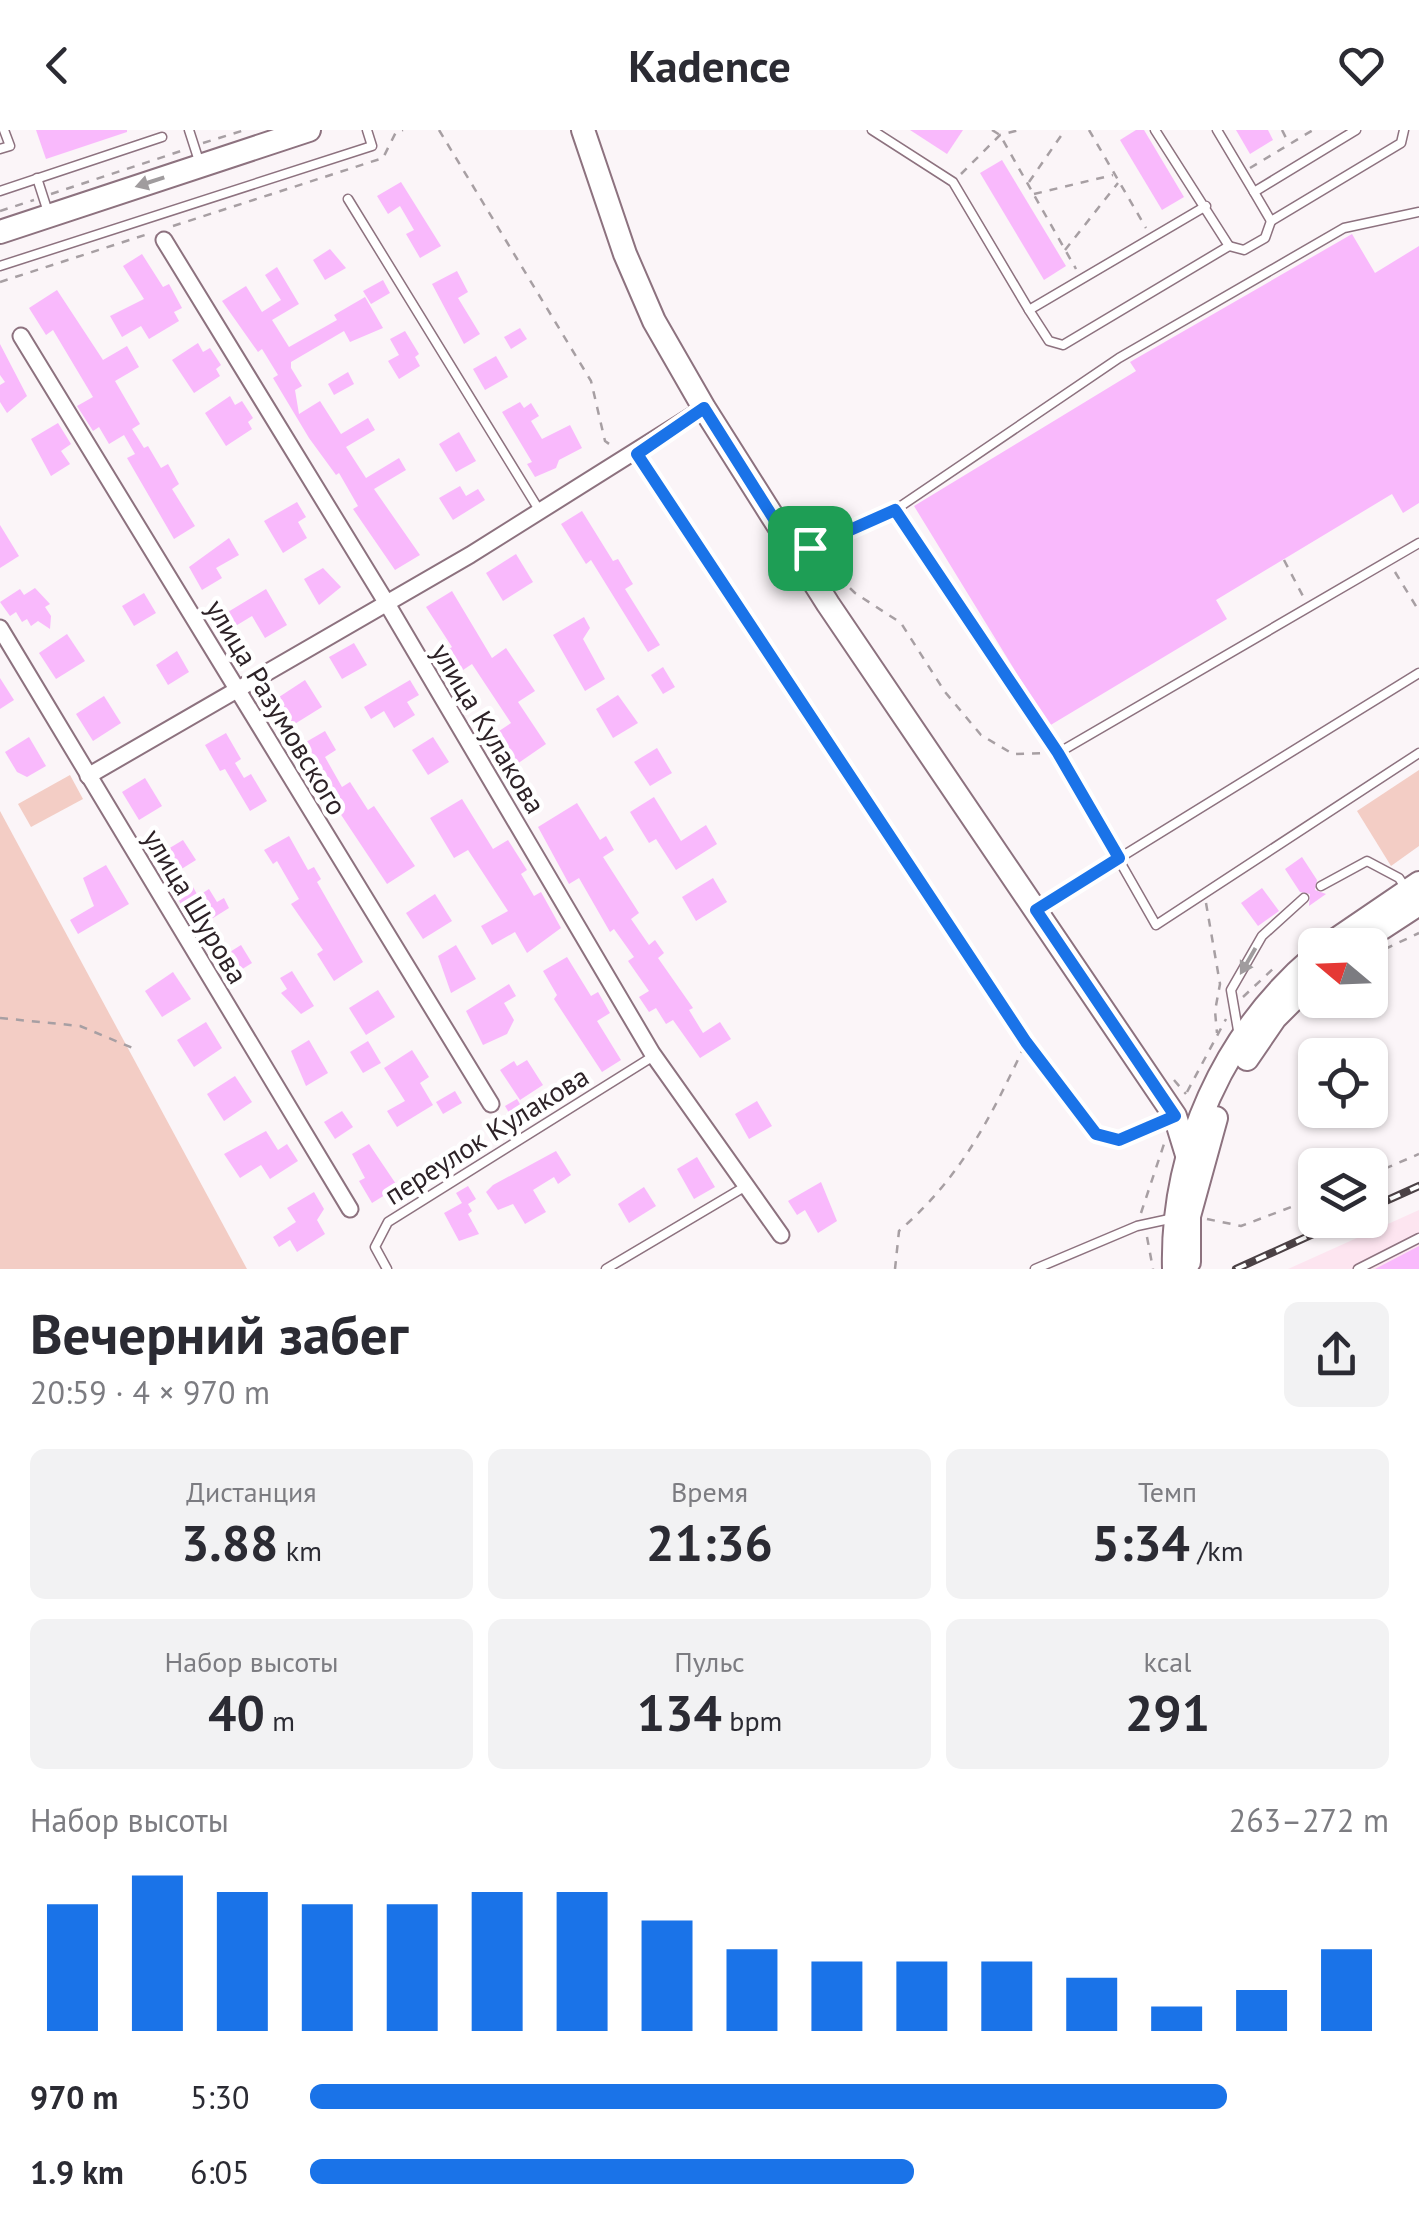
<!DOCTYPE html>
<html lang="ru">
<meta charset="utf-8">
<style>
body{margin:0;font-family:"PT Sans",sans-serif;background:#f2f2f3;color:#2b2b33;height:100vh;display:flex;flex-direction:column;font-size:38px;white-space:nowrap}
*{box-sizing:border-box;margin:0}
p{font-size:32px;color:#7c7c81}
.icon{flex:none;width:55px;height:55px;fill:none;stroke:currentColor;stroke-width:2;stroke-linecap:round;stroke-linejoin:round}
.map{position:relative;height:1139px;overflow:hidden}
.panel{display:flex;flex-direction:column;background:#fff;flex:1}
.panel>*{flex:none}
.needle{width:65px;rotate:289deg}
.controls{position:absolute;left:1298px;top:798px;display:grid;gap:20px}
.controls a{display:grid;place-items:center;width:90px;height:90px;border-radius:15px;background:#fff;box-shadow:0 2px 8px #0004;font-size:50px}
.pin{position:absolute;display:grid;place-items:center;width:85px;height:85px;color:#fff;margin:-42px;border-radius:20px;box-shadow:0 5px 15px #0006}
.round{display:grid;place-items:center;flex:none;width:105px;height:105px;border-radius:15px;background:#f2f2f3}
.head{display:flex;align-items:center;justify-content:space-between;height:170px;padding:0 30px}
h1{font-size:55px;font-weight:700;line-height:75px}
.metrics{display:grid;grid-template-columns:repeat(3,1fr);gap:15px;height:170px;padding:10px 30px}
.metrics div{display:grid;align-content:center;border-radius:15px;background:#f2f2f3;text-align:center}
.metrics b{font-size:50px;font-weight:700}
.metrics small{font-size:28px;font-weight:400}
.metrics p{font-size:28px}
.chart{height:280px;padding:20px 30px}
.chart p{display:flex;justify-content:space-between}
.chart svg{width:100%;height:180px;margin-top:10px;stroke:#1a73e8;stroke-width:6}
ul{padding:0 30px;list-style:none;font-size:32px}
li{display:grid;grid-template-columns:160px 120px 1fr;align-items:center;height:75px}
li i{height:25px;border-radius:12px;background:#1a73e8}
header{display:flex;justify-content:space-between;align-items:center;height:130px;padding:0 30px;background:#fff;font-size:45px;font-weight:700}
.map>svg:first-child{display:block}
</style>
<header><svg class="icon" aria-label="back" viewBox="0 0 24 24"><path d="M15 5l-7 7 7 7"/></svg>Kadence<svg class="icon" aria-label="heart" viewBox="0 0 24 24"><path d="M12 20l-8-8c-3-5 5-10 8-4 3-6 11-1 8 4z"/></svg></header>
<div class="map">
<svg width="1419" height="1139" viewBox="0 0 1419 1139">
<rect width="100%" height="100%" fill="#fbf5f8"/>
<!-- built -->
<polygon fill="#fde5f0" points="1419,1080 1419,1139 1288,1139"/>
<!-- green -->
<g fill="#f3cdc5">
<polygon points="1419,640 1419,716 1391,736 1357,681"/>
<polygon points="70,645 83,669 31,697 18,674"/>
<polygon points="0,681 247,1139 0,1139"/>
</g>
<!-- building -->
<g fill="#f9b9fc">
<polygon points="36,0 127,0 127,2 46,29"/>
<polygon points="910,0 963,0 947,24"/>
<polygon points="1136,0 1144,0 1184,67 1162,80 1120,10"/>
<polygon points="1236,0 1268,0 1273,10 1250,24"/>
<polygon points="1002,30 1066,136 1044,150 980,43"/>
<polygon points="401,52 441,116 420,128 406,104 414,100 400,76 388,84 377,66"/>
<polygon points="1352,104 1375,143 1419,116 1419,373 1403,383 1392,364 1216,470 1227,489 1049,596 914,376 1136,241 1130,232"/>
<polygon points="330,119 346,138 325,150 313,130"/>
<polygon points="142,124 163,157 169,154 182,178 174,182 179,191 149,209 141,196 122,207 110,186 144,169 123,136"/>
<polygon points="277,137 299,174 272,190 289,217 337,190 334,185 365,167 383,198 350,212 344,201 291,232 291,238 302,256 295,260 299,284 320,271 341,304 368,288 375,300 346,317 366,348 399,328 406,340 374,359 420,425 395,440 353,379 358,376 339,343 336,345 309,308 273,248 278,245 262,219 258,222 222,171 246,156 262,182 281,170 265,145"/>
<polygon points="457,141 468,162 458,168 480,204 464,214 432,154"/>
<polygon points="383,150 390,163 371,174 363,161"/>
<polygon points="57,160 103,230 127,216 139,237 115,251 140,294 132,299 144,318 148,316 161,338 168,334 179,354 172,359 195,396 174,409 127,328 135,324 124,305 109,314 99,297 93,301 77,276 93,267 53,200 46,205 29,178"/>
<polygon points="520,198 527,209 511,219 504,207"/>
<polygon points="405,201 419,224 415,227 420,236 399,249 388,231 399,225 390,209"/>
<polygon points="198,213 203,222 210,218 221,235 216,239 220,246 194,263 172,230"/>
<polygon points="0,214 27,266 7,283 0,272 0,255 5,252 0,245"/>
<polygon points="496,226 508,247 485,260 473,239"/>
<polygon points="348,242 354,254 334,265 328,254"/>
<polygon points="230,266 235,275 242,271 253,288 248,292 252,299 226,316 205,283"/>
<polygon points="520,272 524,278 531,273 539,286 531,291 542,309 570,295 582,318 559,330 556,338 535,347 527,334 532,332 502,282"/>
<polygon points="58,293 71,314 61,321 70,334 51,346 31,309"/>
<polygon points="459,302 476,331 456,342 439,314"/>
<polygon points="460,356 466,366 478,359 485,370 453,390 439,368"/>
<polygon points="297,372 306,387 298,392 307,408 283,423 264,391"/>
<polygon points="582,381 613,431 618,429 633,454 625,459 660,515 648,522 591,430 586,434 561,394"/>
<polygon points="0,395 19,426 0,438"/>
<polygon points="229,408 239,425 216,438 222,448 202,460 189,437"/>
<polygon points="516,424 533,452 503,471 486,443"/>
<polygon points="323,438 341,457 319,475 304,449"/>
<polygon points="35,458 50,474 45,477 51,486 50,499 38,491 31,496 27,489 22,492 16,482 10,486 0,472 20,459 24,465"/>
<polygon points="266,459 287,495 265,508 252,486 224,503 218,488"/>
<polygon points="452,461 492,528 506,518 535,561 518,572 546,614 504,643 484,611 511,593 472,534 457,544 443,523 452,517 426,477"/>
<polygon points="144,463 156,483 134,496 122,476"/>
<polygon points="584,487 590,498 583,509 605,549 585,561 553,505"/>
<polygon points="67,504 85,531 56,549 39,523"/>
<polygon points="354,513 367,535 342,549 329,527"/>
<polygon points="177,521 189,542 168,555 156,535"/>
<polygon points="663,537 675,557 663,564 651,545"/>
<polygon points="0,548 14,570 0,579"/>
<polygon points="305,550 322,577 293,595 276,569"/>
<polygon points="410,550 419,565 407,572 415,585 394,598 384,581 371,589 364,577"/>
<polygon points="618,565 638,593 613,608 596,579"/>
<polygon points="104,566 121,593 93,611 76,584"/>
<polygon points="325,601 336,620 325,627 342,657 350,652 368,680 374,676 415,736 387,754 314,644 318,641 305,619 306,612"/>
<polygon points="226,603 241,629 235,633 244,648 251,644 267,671 250,681 225,639 220,641 205,615"/>
<polygon points="29,607 46,636 27,647 17,642 5,622"/>
<polygon points="433,607 449,632 428,645 412,620"/>
<polygon points="657,618 672,643 650,656 634,632"/>
<polygon points="145,648 162,676 139,690 122,662"/>
<polygon points="654,667 681,711 706,695 717,714 676,740 656,709 649,713 630,682"/>
<polygon points="462,669 493,719 508,710 527,740 521,744 534,766 541,762 561,798 527,823 515,802 492,815 481,796 508,781 468,720 454,728 430,688"/>
<polygon points="577,673 600,710 606,706 614,720 603,727 639,783 631,789 649,815 655,810 664,823 658,828 693,878 689,880 703,903 720,892 731,909 700,928 673,890 666,894 656,878 649,882 639,867 649,861 628,831 634,827 614,799 610,802 579,748 569,754 538,697"/>
<polygon points="289,706 308,740 314,737 321,749 317,752 363,832 334,851 317,824 323,820 291,774 299,769 277,731 273,734 264,720"/>
<polygon points="183,710 196,730 175,743 163,722"/>
<polygon points="1302,727 1317,750 1315,760 1326,764 1309,776 1310,764 1300,762 1285,739"/>
<polygon points="106,735 129,774 78,804 70,790 94,776 83,748"/>
<polygon points="713,748 727,772 696,791 682,767"/>
<polygon points="193,757 198,766 209,759 217,772 224,768 229,778 205,793 193,774 184,780 177,767"/>
<polygon points="1262,758 1279,781 1258,796 1241,773"/>
<polygon points="435,764 452,791 423,809 406,783"/>
<polygon points="241,815 252,833 236,843 225,825"/>
<polygon points="456,815 476,849 451,863 438,826"/>
<polygon points="567,827 591,866 598,862 610,883 597,891 621,930 602,942 554,869 557,865 543,841"/>
<polygon points="292,841 314,876 301,884 281,863 287,859 280,848"/>
<polygon points="173,842 191,869 162,887 145,861"/>
<polygon points="509,854 516,866 504,873 514,890 507,904 483,915 466,881"/>
<polygon points="378,860 395,887 366,905 349,878"/>
<polygon points="206,892 222,918 194,937 177,910"/>
<polygon points="309,910 328,943 306,956 291,921"/>
<polygon points="368,911 381,933 363,943 350,922"/>
<polygon points="412,920 429,947 420,953 433,975 397,997 387,981 405,971 384,938"/>
<polygon points="527,930 543,955 520,970 500,940 514,931 517,936"/>
<polygon points="235,946 252,972 224,991 207,964"/>
<polygon points="455,961 462,973 443,984 436,972"/>
<polygon points="517,969 530,991 518,998 505,976"/>
<polygon points="757,971 772,996 749,1009 735,984"/>
<polygon points="342,981 353,997 335,1009 324,992"/>
<polygon points="266,1001 278,1020 287,1014 298,1031 270,1049 261,1035 240,1048 224,1024"/>
<polygon points="369,1014 398,1057 372,1073 359,1051 365,1048 352,1024"/>
<polygon points="556,1021 571,1045 558,1054 554,1047 533,1060 546,1082 525,1094 513,1074 498,1080 486,1062 493,1055"/>
<polygon points="697,1027 715,1057 694,1069 677,1039"/>
<polygon points="821,1052 837,1091 818,1103 805,1080 797,1085 788,1071"/>
<polygon points="468,1056 476,1069 468,1074 472,1081 468,1084 479,1104 459,1111 444,1083 462,1073 456,1063"/>
<polygon points="644,1057 656,1076 629,1093 618,1074"/>
<polygon points="314,1062 324,1079 317,1090 325,1104 297,1122 290,1110 279,1117 273,1107 296,1092 287,1078"/>
<polygon points="1419,1116 1419,1139 1375,1139"/>
</g>
<g fill="none" stroke-linecap="round" stroke-linejoin="round">
<defs>
<g id="lane">
<polyline points="189,0 199,31"/>
<polyline points="872,0 953,52 1029,180"/>
<polyline points="1155,0 1229,116 1063,215 1049,211 1029,180 1206,76"/>
<polyline points="1217,0 1254,62 1356,0"/>
<polyline points="0,19 10,16 4,0"/>
<polyline points="37,48 48,82"/>
<polyline points="0,61 162,7"/>
<polyline points="1254,62 1271,91 1401,13 1404,0"/>
<polyline points="348,69 541,383"/>
<polyline points="1419,82 1344,98 1119,228 895,380 1058,623 1156,795 1419,623"/>
<polyline points="1229,116 1244,120 1265,108 1271,91"/>
<polyline points="0,136 372,16 367,0"/>
<polyline points="800,422 895,380"/>
<polyline points="1058,623 1419,413"/>
<polyline points="1321,756 1367,731 1399,748 1405,757"/>
<polyline points="1040,777 1419,543"/>
<polyline points="1239,906 1231,860 1262,806 1304,768"/>
<polyline points="387,1139 375,1117 388,1092 652,927"/>
<polyline points="606,1139 746,1056"/>
<polyline points="1035,1139 1137,1096 1174,1088"/>
<polyline points="1358,1139 1419,1108"/>
</g>
<g id="street">
<polyline points="164,110 386,472 652,923 781,1105"/>
<polyline points="21,206 491,974"/>
<polyline points="0,498 350,1079"/>
<polyline points="88,646 470,425 704,278"/>
</g>
<g id="secondary">
<polyline points="583,0 625,124 654,191 704,278 828,474 1175,986 1187,1025"/>
<polyline points="0,102 309,0"/>
<polyline points="1328,815 1419,753"/>
<polyline points="1356,815 1419,774"/>
<polyline points="1247,929 1275,888 1315,848"/>
<polyline points="1189,1132 1189,1086 1216,988"/>
<path d="M1174,1139C1171,1020 1224,903 1315,826"/>
</g>
</defs>
<!-- lane casing -->
<use href="#lane" stroke="#8d727f" stroke-width="11"/>
<!-- street casing -->
<use href="#street" stroke="#8d727f" stroke-width="19"/>
<!-- secondary casing -->
<use href="#secondary" stroke="#8d727f" stroke-width="26"/>
<!-- path -->
<g stroke="#a79fa3" stroke-width="2.5" stroke-dasharray="8 8" stroke-linecap="butt">
<polyline points="439,0 591,251 605,311 612,316"/>
<polyline points="992,0 1000,5 1076,139"/>
<polyline points="1089,0 1146,98"/>
<polyline points="1282,0 1288,12"/>
<polyline points="203,13 245,0"/>
<polyline points="1250,38 1313,0"/>
<polyline points="961,44 1000,5 1019,0"/>
<polyline points="1029,52 1065,0"/>
<polyline points="51,64 181,21"/>
<polyline points="1034,64 1113,45"/>
<polyline points="0,81 34,70"/>
<polyline points="173,96 383,28 396,2 403,0"/>
<polyline points="1065,120 1118,53"/>
<polyline points="0,152 151,103"/>
<polyline points="643,332 1026,912 1096,1004 1119,1010 1159,993"/>
<polyline points="1284,430 1305,470"/>
<polyline points="827,436 855,463 901,493 945,562 981,605 1013,624 1046,623"/>
<polyline points="1395,442 1419,481"/>
<polyline points="1206,773 1220,854 1215,881 1217,903"/>
<polyline points="1385,819 1419,803"/>
<polyline points="1243,867 1277,835"/>
<polyline points="0,888 80,896 135,919"/>
<polyline points="1174,950 1186,964"/>
<polyline points="1187,962 1226,889"/>
<polyline points="1370,1045 1419,1024"/>
<polyline points="1141,1083 1164,1014"/>
<polyline points="1207,1089 1241,1096 1315,1068"/>
<polyline points="1147,1107 1153,1139"/>
<path d="M895,1139L899,1101C963,1045 990,988 1026,913"/>
</g>
<!-- lane -->
<use href="#lane" stroke="#fff" stroke-width="8"/>
<!-- street -->
<use href="#street" stroke="#fff" stroke-width="15"/>
<!-- secondary -->
<use href="#secondary" stroke="#fff" stroke-width="22"/>
<defs>
<g id="rail">
<polyline points="1370,1078 1419,1056"/>
<polyline points="1236,1139 1344,1090"/>
</g>
</defs>
<!-- rail casing -->
<use href="#rail" stroke="#4b4145" stroke-width="8"/>
<!-- rail -->
<use href="#rail" stroke="#fff" stroke-width="4" stroke-dasharray="11" stroke-linecap="butt"/>
</g>
<!-- one-way arrows -->
<defs><path id="oneway-solid" d="M-6-.8H1V-3.2L6.5 0L1 3.2V.8H-6Z" transform="scale(2.5)"/></defs>
<g fill="#a09c9e">
<use href="#oneway-solid" transform="translate(150 52) rotate(162)"/>
<use href="#oneway-solid" transform="translate(1248 831) rotate(120)"/>
</g>
<g fill="none" stroke-linecap="round" stroke-linejoin="round">
<defs>
<polygon id="route" points="704,278 796,424 895,380 1058,623 1119,728 1036,780 1175,986 1119,1010 1096,1004 1026,912 637,324"/>
</defs>
<!-- route casing -->
<use href="#route" stroke="#fff" stroke-width="20"/>
<!-- route -->
<use href="#route" stroke="#1a73e8" stroke-width="12"/>
</g>
<g text-anchor="middle" dominant-baseline="central" stroke-width="9" stroke-linejoin="round" paint-order="stroke">
<!-- street labels -->
<g font-size="28" fill="#2d2227" stroke="#fff">
<text transform="translate(277 577) rotate(59)">улица Разумовского</text>
<text transform="translate(489 598) rotate(59)">улица Кулакова</text>
<text transform="translate(196 776) rotate(59)">улица Шурова</text>
<text transform="translate(486 1005) rotate(-32)">переулок Кулакова</text>
</g>
</g>
</svg>
<div class="controls">
<a><svg class="needle" viewBox="-14 -14 28 28"><path d="M0-13l5 13h-10z" fill="#e53935"/><path d="M0 13l5-13h-10z" fill="#7c7c81"/></svg></a>
<a><svg class="icon" aria-label="locate" viewBox="0 0 24 24"><circle cx="12" cy="12" r="6"/><path d="M12 2v4M12 18v4M2 12h4M18 12h4"/></svg></a>
<a><svg class="icon" aria-label="layers" viewBox="0 0 24 24"><path d="M12 4l9 5-9 5-9-5zM3 14l9 5 9-5"/></svg></a>
</div>
<div class="pin" style="left:810px;top:418px;background:#1e9e55"><svg class="icon" aria-label="arrive" viewBox="0 0 24 24"><path d="M6 21V4h12l-3 4 3 4H6"/></svg></div>
</div>
<section class="panel">
<div class="head"><div><h1>Вечерний забег</h1><p>20:59 · 4 × 970 m</p></div><a class="round"><svg class="icon" aria-label="share" viewBox="0 0 24 24"><path d="M12 15V3M7 8l5-5 5 5M5 13v7h14v-7"/></svg></a></div>
<div class="metrics">
<div><p>Дистанция</p><b>3.88<small> km</small></b></div>
<div><p>Время</p><b>21:36</b></div>
<div><p>Темп</p><b>5:34<small> /km</small></b></div>
</div>
<div class="metrics">
<div><p>Набор высоты</p><b>40<small> m</small></b></div>
<div><p>Пульс</p><b>134<small> bpm</small></b></div>
<div><p>kcal</p><b>291</b></div>
</div>
<div class="chart"><p><span>Набор высоты</span>263–272 m</p>
<svg viewBox="0 0 160 44" preserveAspectRatio="none"><path d="M5 44V13M15 44V6M25 44V10M35 44V13M45 44V13M55 44V10M65 44V10M75 44V17M85 44V24M95 44V27M105 44V27M115 44V27M125 44V31M135 44V38M145 44V34M155 44V24"/></svg>
</div>
<ul>
<li><b>970 m</b>5:30<i style="width:85%"></i></li>
<li><b>1.9 km</b>6:05<i style="width:56%"></i></li>
</ul>
</section>
